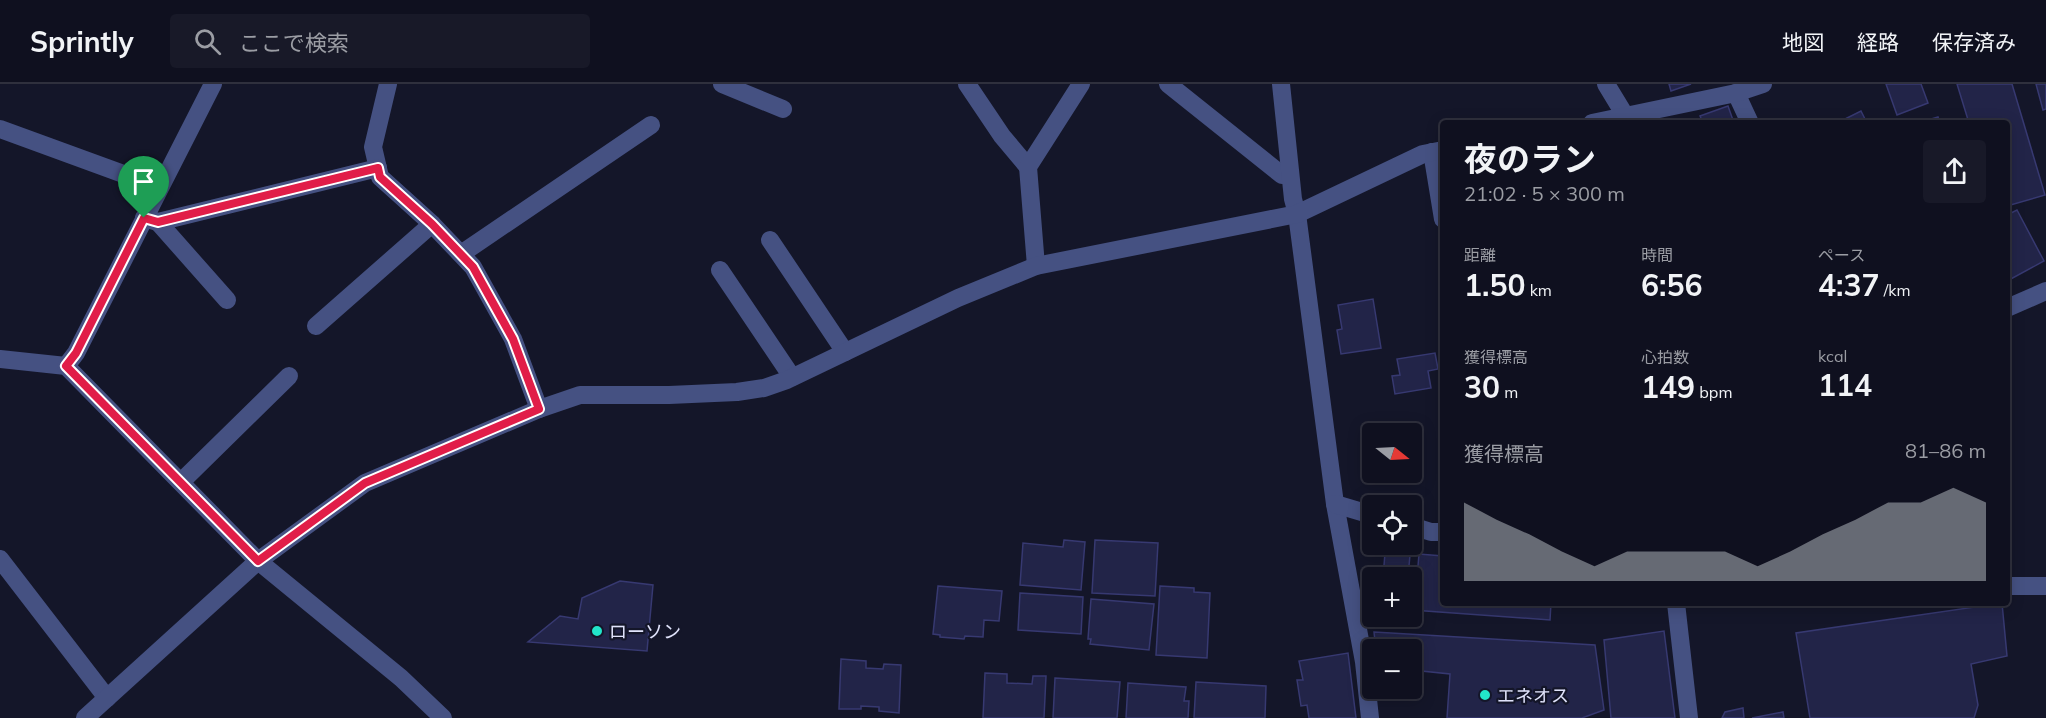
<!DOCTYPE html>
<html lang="ja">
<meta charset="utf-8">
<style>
body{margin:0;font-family:Mulish,"Noto Sans JP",sans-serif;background:#181928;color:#f1f3f6;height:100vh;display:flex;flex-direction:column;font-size:22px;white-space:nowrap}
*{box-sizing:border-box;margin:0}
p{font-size:20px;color:#9b9da4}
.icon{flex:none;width:33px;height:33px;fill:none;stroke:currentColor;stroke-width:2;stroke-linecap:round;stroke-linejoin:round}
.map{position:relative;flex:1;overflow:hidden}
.details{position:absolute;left:1440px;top:36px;width:570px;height:486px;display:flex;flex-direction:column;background:#0f101f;border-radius:6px;box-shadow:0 3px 15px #0003,0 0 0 2px #2f303d}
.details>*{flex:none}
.needle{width:39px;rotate:108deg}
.tools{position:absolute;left:1362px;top:339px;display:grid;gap:12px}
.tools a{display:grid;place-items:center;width:60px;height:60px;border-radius:6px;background:#0f101f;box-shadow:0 3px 15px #0003,0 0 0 2px #2f303d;font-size:30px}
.pin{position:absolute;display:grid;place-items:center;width:51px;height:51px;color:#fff;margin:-62px -26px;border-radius:50% 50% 50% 0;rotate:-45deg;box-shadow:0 0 6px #0007}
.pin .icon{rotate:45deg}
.round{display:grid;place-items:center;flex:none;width:63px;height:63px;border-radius:6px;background:#181928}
.headline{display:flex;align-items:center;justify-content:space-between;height:102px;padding:0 24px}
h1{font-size:33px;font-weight:700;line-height:45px}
.figures{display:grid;grid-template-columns:repeat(3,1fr);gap:9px;height:102px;padding:6px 24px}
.figures div{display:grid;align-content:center}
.figures b{font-size:30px;font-weight:700}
.figures small{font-size:16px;font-weight:400}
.figures p{font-size:16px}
.chart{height:168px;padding:12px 24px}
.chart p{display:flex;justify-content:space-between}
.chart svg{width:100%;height:108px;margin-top:6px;fill:#8c9099;opacity:.7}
header{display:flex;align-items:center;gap:36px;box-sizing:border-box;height:84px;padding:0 30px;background:#0f101f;border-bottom:2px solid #2f303d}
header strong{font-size:28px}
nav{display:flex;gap:33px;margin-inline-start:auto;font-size:21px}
.search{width:420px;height:54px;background:#181928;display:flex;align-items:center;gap:15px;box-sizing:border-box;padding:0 21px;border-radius:6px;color:#9b9da4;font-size:22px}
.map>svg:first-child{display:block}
</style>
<header>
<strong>Sprintly</strong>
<div class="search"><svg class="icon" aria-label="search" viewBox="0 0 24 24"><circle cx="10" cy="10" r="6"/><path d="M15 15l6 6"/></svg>ここで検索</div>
<nav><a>地図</a><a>経路</a><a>保存済み</a></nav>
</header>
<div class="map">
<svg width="2046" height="634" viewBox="0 0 2046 634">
<rect width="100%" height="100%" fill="#141629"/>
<!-- building -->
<g fill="#222448" stroke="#373971" stroke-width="1.5">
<polygon points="1669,0 1691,0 1671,7"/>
<polygon points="1886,0 1921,0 1928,19 1897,31"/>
<polygon points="1957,0 2012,0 2045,111 2007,122 2007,39 1969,39"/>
<polygon points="2036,0 2046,0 2046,25 2043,26"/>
<polygon points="1728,22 1734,39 1703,39 1700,32"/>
<polygon points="1861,27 1867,39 1837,39"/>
<polygon points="1938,33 1940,39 1918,39"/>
<polygon points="2017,126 2044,177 2009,196 2007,193 2007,131"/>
<polygon points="1373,215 1381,264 1341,270 1337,246 1342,245 1338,221"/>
<polygon points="1435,269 1438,285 1428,287 1431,304 1395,310 1392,292 1400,291 1397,275"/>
<polygon points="1064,456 1085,458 1081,506 1020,501 1023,459 1063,463"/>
<polygon points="1095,456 1158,459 1155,512 1092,509"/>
<polygon points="1385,469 1410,471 1409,482 1418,482 1419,470 1443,472 1443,519 1551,519 1550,536 1412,526 1412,494 1383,494"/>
<polygon points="620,497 653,501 647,567 528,558 560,532 578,535 582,514"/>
<polygon points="938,502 1002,507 999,537 984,536 983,553 965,552 964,555 940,553 940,551 933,550"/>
<polygon points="1160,502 1194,504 1194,508 1210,509 1207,574 1156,571"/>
<polygon points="1020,509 1083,513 1081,550 1018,546"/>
<polygon points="1091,515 1154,520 1149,566 1090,560 1091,555 1088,555"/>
<polygon points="2002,519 2007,572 1971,580 1978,621 1974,634 1810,634 1796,549"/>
<polygon points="1664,547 1675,634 1611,634 1604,556"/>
<polygon points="1374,548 1595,561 1604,626 1582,634 1447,634 1450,590 1412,586 1412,566 1376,566"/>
<polygon points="1348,569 1356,634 1309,634 1307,621 1301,622 1297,596 1303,596 1299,577"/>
<polygon points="841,575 866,577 866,584 883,585 884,580 901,581 899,629 879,627 879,623 861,622 861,625 839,625"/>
<polygon points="985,589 1007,590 1007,599 1032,600 1033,592 1046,592 1044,634 983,634"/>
<polygon points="1055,594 1120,598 1117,634 1053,634"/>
<polygon points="1196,598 1266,602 1265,634 1194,634"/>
<polygon points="1128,599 1186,603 1184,617 1189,617 1188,634 1126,634"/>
<polygon points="1743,624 1744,634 1722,634 1725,628"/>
<polygon points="1783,628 1784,634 1752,634"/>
</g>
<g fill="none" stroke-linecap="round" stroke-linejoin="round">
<!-- minor -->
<g stroke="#455182" stroke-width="18">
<polyline points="388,0 373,63 380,93 432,140 473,183 513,255 539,325"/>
<polyline points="722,0 783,25"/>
<polyline points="967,0 1002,52 1028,83"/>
<polyline points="1168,0 1282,91 1290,91"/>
<polyline points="1281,0 1293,115 1297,130 1335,420 1364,578 1370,634"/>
<polyline points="1606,0 1626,33"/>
<polyline points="1736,9 1750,39"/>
<polyline points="1592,39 1736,9 1763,0"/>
<polyline points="0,45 159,103"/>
<polyline points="1432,68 1443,135"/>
<polyline points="144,134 158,138 378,84"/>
<polyline points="158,138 227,216"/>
<polyline points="770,156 845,268"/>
<polyline points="461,170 651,41"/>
<polyline points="1036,182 1028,83 1081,0"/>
<polyline points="720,186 792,293"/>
<polyline points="2007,224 2046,207"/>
<polyline points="316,242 432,140"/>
<polyline points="0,275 66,282 258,477 401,594 443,634"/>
<polyline points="66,282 76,269 213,0"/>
<polyline points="181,398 289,292"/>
<polyline points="1335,420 1372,431"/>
<polyline points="1412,442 1431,448 1443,448"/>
<polyline points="0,475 107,614"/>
<polyline points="2007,502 2046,502"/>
<polyline points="1676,519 1689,634"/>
<polyline points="85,634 258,477 365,399 539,325 580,311 669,311 737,308 764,304 787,296 958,214 1036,182 1297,130 1423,70 1443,66"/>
</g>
</g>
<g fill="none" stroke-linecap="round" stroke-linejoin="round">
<defs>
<polygon id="route" points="378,84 380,93 432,140 473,183 513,255 539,325 365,399 258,477 66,282 76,269 144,134 158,138"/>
</defs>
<!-- route casing -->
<use href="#route" stroke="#fff" stroke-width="12"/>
<!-- route -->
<use href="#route" stroke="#e11d48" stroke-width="8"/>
</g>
<!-- markers -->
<g fill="#22e5ca" stroke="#141629" stroke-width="2">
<circle cx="597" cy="547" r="6"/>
<circle cx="1485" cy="611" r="6"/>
</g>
<g text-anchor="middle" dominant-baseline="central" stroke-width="4.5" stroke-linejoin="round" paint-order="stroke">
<!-- poi labels -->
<g font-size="18" fill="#e0e3fb" stroke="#141629" text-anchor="start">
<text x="609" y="547">ローソン</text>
<text x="1497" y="611">エネオス</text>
</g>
</g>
</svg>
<div class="tools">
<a><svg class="needle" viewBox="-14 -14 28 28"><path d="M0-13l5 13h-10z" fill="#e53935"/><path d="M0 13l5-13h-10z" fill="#9b9da4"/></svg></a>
<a><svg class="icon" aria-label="locate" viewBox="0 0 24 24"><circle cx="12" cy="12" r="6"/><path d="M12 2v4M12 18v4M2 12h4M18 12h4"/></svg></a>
<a>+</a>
<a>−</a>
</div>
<div class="pin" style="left:144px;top:134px;background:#1e9e55"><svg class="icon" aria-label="arrive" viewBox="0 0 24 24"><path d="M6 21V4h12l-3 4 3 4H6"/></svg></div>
<section class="details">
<div class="headline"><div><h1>夜のラン</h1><p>21:02 · 5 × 300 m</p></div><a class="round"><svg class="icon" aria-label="share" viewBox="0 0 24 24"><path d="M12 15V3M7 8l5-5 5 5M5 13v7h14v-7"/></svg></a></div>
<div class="figures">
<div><p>距離</p><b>1.50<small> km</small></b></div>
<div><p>時間</p><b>6:56</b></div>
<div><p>ペース</p><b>4:37<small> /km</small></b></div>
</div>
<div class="figures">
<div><p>獲得標高</p><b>30<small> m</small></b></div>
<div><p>心拍数</p><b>149<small> bpm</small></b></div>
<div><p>kcal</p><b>114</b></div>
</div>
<div class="chart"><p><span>獲得標高</span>81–86 m</p>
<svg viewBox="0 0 160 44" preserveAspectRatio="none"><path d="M0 44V12L10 19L20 25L30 32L40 38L50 32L60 32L70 32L80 32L90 38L100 32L110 25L120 19L130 12L140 12L150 6L160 12V44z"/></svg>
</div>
</section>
</div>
